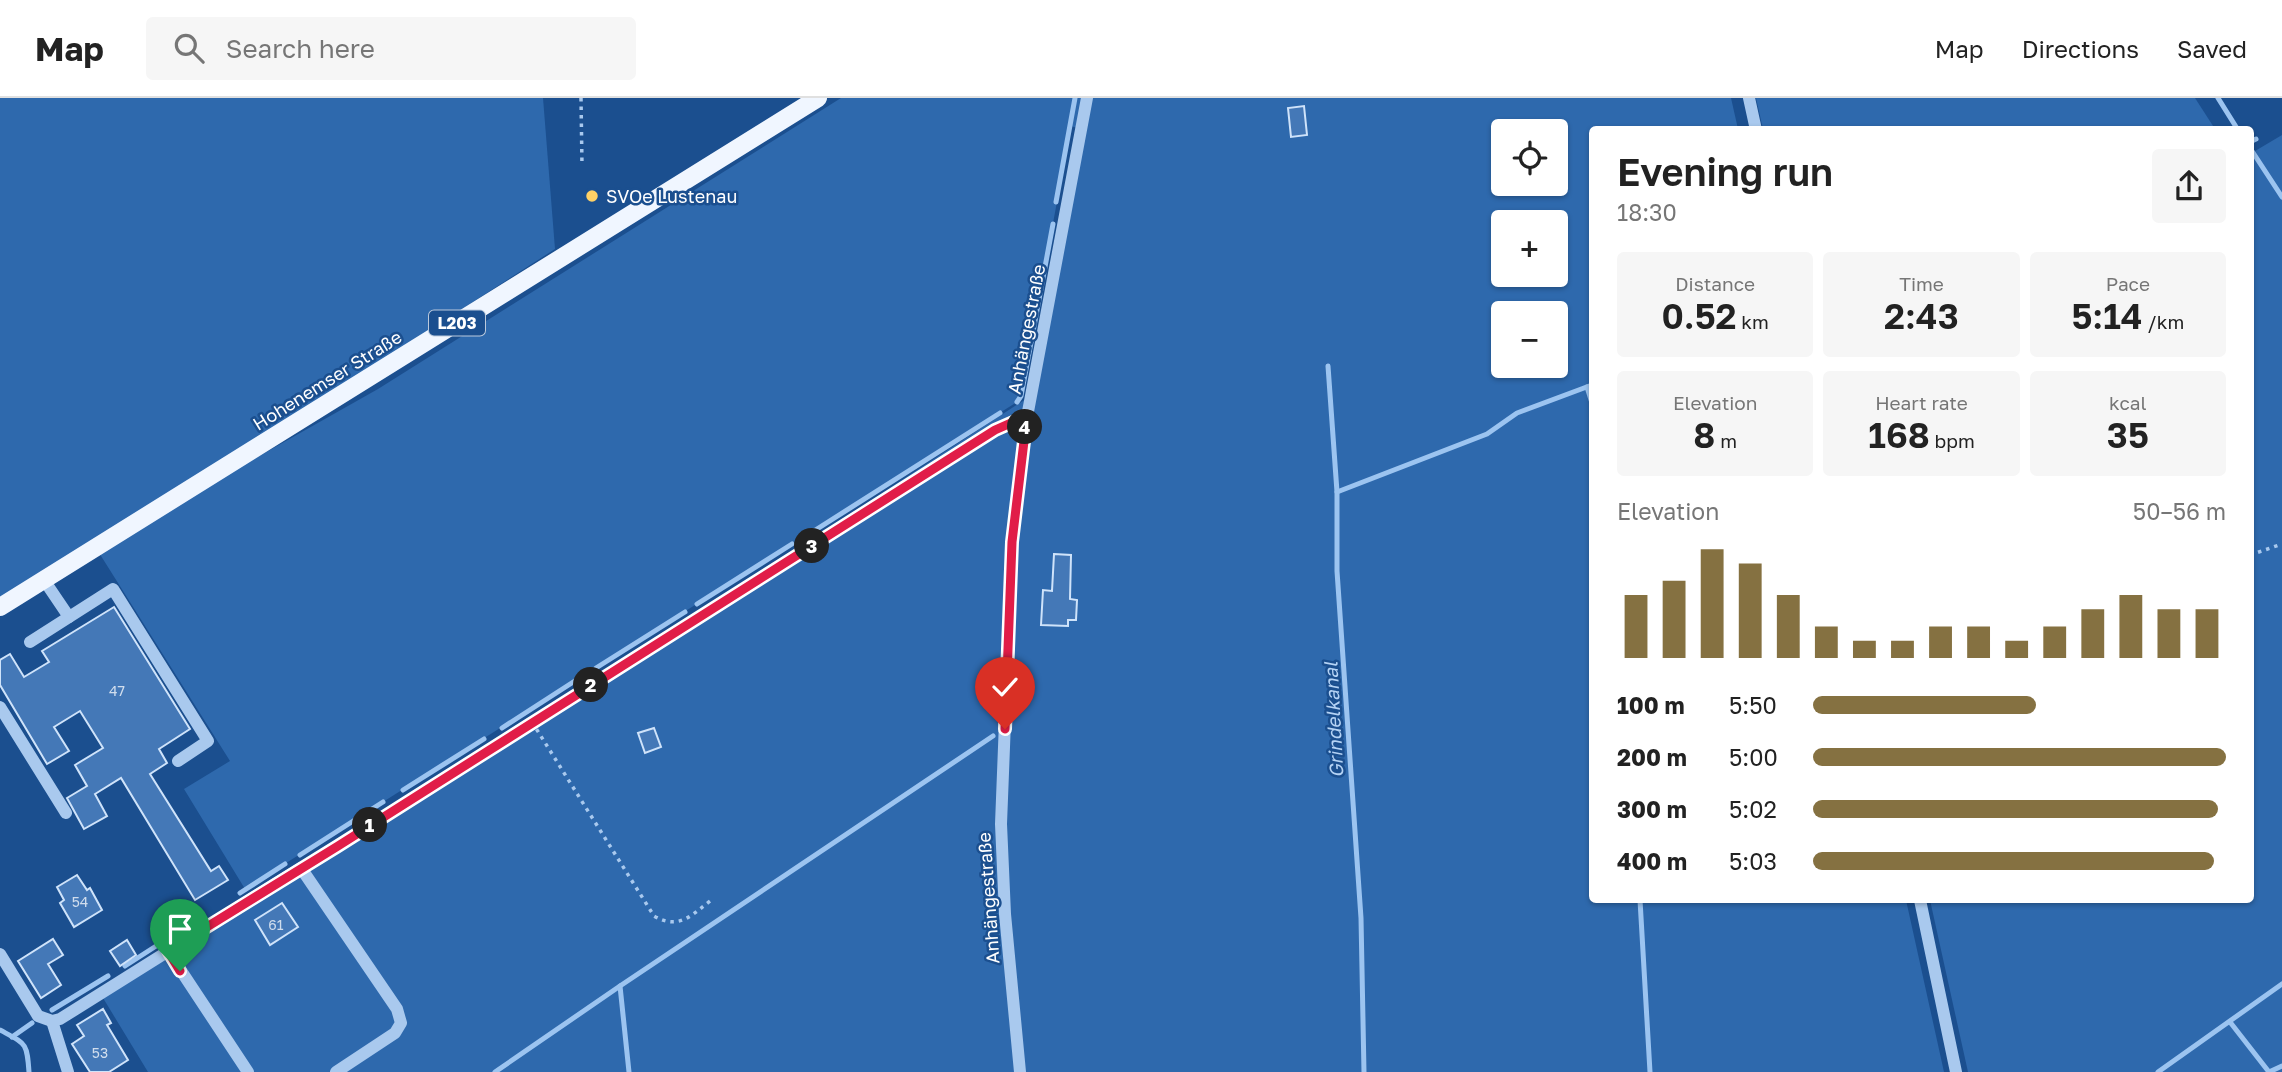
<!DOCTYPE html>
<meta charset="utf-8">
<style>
body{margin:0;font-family:"Golos Text",sans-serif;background:#f6f6f6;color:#222;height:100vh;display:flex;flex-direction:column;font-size:26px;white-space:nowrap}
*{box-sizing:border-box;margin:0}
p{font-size:23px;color:#767676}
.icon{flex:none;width:38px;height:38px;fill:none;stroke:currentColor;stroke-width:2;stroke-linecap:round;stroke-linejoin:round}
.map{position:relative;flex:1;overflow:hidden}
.sheet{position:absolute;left:1589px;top:28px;width:665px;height:777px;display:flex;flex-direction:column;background:#fff;border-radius:7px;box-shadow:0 2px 5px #0004}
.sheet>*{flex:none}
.tools{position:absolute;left:1491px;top:21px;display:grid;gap:14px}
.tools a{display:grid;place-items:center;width:77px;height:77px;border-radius:7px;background:#fff;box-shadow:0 2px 5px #0004;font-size:35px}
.pin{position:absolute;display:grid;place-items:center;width:60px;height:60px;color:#fff;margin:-72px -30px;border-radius:50% 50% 50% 0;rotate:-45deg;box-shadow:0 0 7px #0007}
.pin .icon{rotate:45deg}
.km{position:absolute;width:35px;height:35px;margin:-18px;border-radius:50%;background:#222;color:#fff;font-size:19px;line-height:35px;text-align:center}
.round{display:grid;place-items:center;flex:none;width:74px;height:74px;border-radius:7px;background:#f6f6f6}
.overview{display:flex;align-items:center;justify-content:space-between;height:119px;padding:0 28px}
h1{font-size:38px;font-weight:600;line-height:52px}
.stats{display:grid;grid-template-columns:repeat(3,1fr);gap:10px;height:119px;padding:7px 28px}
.stats div{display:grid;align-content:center;border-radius:7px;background:#f6f6f6;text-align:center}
.stats b{font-size:35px;font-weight:600}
.stats small{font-size:19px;font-weight:400}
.stats p{font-size:19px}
.chart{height:196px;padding:14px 28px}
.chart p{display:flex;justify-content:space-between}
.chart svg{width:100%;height:126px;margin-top:7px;stroke:#857141;stroke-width:6}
ul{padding:0 28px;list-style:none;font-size:23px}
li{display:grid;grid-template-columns:112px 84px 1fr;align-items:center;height:52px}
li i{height:18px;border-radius:9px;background:#857141}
header{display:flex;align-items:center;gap:42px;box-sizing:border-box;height:98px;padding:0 35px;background:#fff;border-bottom:2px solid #e0e0e0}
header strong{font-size:33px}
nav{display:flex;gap:38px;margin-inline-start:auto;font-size:24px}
.search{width:490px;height:63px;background:#f6f6f6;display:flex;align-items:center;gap:18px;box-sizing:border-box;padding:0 24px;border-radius:7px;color:#767676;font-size:26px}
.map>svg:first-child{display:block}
</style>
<header>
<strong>Map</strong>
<div class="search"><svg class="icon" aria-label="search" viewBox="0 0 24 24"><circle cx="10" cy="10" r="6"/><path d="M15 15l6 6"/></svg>Search here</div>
<nav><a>Map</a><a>Directions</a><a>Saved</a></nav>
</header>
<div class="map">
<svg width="2282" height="974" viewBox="0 0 2282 974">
<rect width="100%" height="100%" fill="#1b4f8f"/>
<!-- green -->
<g fill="#2e69ad" fill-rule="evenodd">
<polygon points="0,0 543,0 555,151 0,509"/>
<path d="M841,0H1731L1738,31L1592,32V802H1906L1944,974H148L100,895L509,639L1035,295L1083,32L1071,28L1021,298L1017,304L245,791L184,691L230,663L96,450L378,291ZM1503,33H1556V86H1503ZM1503,124H1556V177H1503ZM1503,215H1556V268H1503Z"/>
<polygon points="1756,0 2195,0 2215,31 1763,31"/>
<polygon points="2282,37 2282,974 1968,974 1930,802 2250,802 2250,56"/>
</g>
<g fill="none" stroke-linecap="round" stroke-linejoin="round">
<!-- stream -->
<g stroke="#9cc4f0" stroke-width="5">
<polyline points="2218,0 2238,32"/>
<polyline points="2250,44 2256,41"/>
<polyline points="2250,50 2282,99"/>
<polyline points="1056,104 1075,0"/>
<polyline points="1328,268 1337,394 1337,473 1361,820 1364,974"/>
<polyline points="1587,289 1592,305"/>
<polyline points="1017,304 1021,298 1053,126"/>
<polyline points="1337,394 1487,336 1517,315 1592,287"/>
<polyline points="806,438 1000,315"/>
<polyline points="697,506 792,446"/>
<polyline points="596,570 685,514"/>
<polyline points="502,630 581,579"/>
<polyline points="403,692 484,641"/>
<polyline points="300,757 383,704"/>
<polyline points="240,795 285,766"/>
<polyline points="1640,802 1650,974"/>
<polyline points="179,833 199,821"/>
<polyline points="125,868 167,841"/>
<polyline points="620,888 993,638"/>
<polyline points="52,912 108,878"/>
<polyline points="2230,924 2269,974 2282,968"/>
<path d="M0,932C26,946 27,944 29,974"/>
<polyline points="12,939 32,925"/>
<polyline points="495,974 620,888 629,974"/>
<polyline points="2158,974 2282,886"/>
</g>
</g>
<!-- building -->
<g fill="#4478b7" stroke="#cfe3fa" stroke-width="2">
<polygon points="1304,8 1307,37 1291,39 1288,10"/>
<polygon points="1054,456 1071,457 1070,501 1077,502 1076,522 1068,522 1068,528 1041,527 1043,492 1052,493"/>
<polygon points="114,509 190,631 159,651 167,665 150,676 211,773 219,768 228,782 195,802 121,680 95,696 107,718 84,731 67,700 87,688 75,667 103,650 80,613 54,629 69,653 47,666 0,587 0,562 10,556 24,579 49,564 42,553"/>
<polygon points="654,630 661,649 645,655 638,635"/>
<polygon points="77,777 87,792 90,790 102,812 74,829 60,805 64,802 57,789"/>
<polygon points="282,805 298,829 270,847 255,822"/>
<polygon points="53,841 63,857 48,866 61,887 41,900 18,863"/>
<polygon points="127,842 136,857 120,868 110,853"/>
<polygon points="103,911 111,925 107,927 128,962 109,974 90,974 72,946 84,938 77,927"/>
</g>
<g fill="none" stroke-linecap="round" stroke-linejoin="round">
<!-- path -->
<g stroke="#a9c9ee" stroke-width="3.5" stroke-dasharray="3.5 5" stroke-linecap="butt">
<polyline points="581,0 582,68"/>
<polyline points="2250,457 2282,446"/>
<path d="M532,624L654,818C680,833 692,816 713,801"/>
<polyline points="312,764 995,332 1011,326"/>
</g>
<!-- minor -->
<g stroke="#a9c9ee" stroke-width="12">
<polyline points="1749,0 1756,32"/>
<polyline points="44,482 69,519"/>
<polyline points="30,544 113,491 208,643 178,663"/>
<polyline points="0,609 66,715"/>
<polyline points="1920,802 1956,974"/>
<polyline points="168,853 248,974"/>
<polyline points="0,856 38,918 52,923 60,921 301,770 397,911 401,925 395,935 336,974"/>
<polyline points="52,923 68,974"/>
<polyline points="1020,974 1005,816 1001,726 1012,444 1027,319 1087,0"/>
</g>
<!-- major -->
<polyline stroke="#f0f6ff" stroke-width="18" points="0,509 818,0"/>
</g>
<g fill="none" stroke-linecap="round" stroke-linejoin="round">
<defs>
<polyline id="route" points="180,873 168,853 338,748 995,332 1027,318 1012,444 1005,631"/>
</defs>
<!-- route casing -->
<use href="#route" stroke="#fff" stroke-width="14"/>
<!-- route -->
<use href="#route" stroke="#e11d48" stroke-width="9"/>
</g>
<!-- markers -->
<circle fill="#ffd166" stroke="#1b4f8f" stroke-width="2.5" cx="592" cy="98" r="7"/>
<g text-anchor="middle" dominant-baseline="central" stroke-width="5" stroke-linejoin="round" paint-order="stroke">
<!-- number labels -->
<g font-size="14" fill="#d0dded">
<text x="117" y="592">47</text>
<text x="80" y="803">54</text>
<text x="276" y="826">61</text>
<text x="100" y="954">53</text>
</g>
<!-- shield labels -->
<rect fill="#1b4f8f" stroke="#bbcadd" stroke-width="2" x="429" y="212.5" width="56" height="25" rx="5"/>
<g font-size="16" font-weight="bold" fill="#fff">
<text x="457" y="225">L203</text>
</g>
<!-- poi labels -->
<g font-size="18" fill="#fff" stroke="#1b4f8f" text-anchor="start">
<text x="606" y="98">SVOe Lustenau</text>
</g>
<!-- street labels -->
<g font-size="18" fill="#fff" stroke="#1b4f8f">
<text transform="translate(1026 231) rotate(-79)">Anhängestraße</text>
<text transform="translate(327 282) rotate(-32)">Hohenemser Straße</text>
<text transform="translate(988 800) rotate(-94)">Anhängestraße</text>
</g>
<!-- water labels -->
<g font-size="19" font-style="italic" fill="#b5d3f5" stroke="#1b4f8f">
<text transform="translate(1333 622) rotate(-93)">Grindelkanal</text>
</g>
</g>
</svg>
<div class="tools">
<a><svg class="icon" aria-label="locate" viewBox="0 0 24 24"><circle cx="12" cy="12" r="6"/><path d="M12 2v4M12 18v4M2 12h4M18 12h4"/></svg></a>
<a>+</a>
<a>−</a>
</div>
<div class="pin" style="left:180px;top:873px;background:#1e9e55"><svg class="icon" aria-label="arrive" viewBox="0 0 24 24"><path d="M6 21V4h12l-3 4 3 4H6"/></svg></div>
<div class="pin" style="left:1005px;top:631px;background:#d93025"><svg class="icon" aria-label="check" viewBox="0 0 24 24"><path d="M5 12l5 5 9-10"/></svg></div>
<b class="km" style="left:370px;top:727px">1</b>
<b class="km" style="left:591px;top:587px">2</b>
<b class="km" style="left:812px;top:448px">3</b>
<b class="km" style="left:1025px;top:329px">4</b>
<section class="sheet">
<div class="overview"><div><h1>Evening run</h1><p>18:30</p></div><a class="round"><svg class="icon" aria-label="share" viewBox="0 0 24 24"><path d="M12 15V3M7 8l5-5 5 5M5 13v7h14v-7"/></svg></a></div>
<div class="stats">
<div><p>Distance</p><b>0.52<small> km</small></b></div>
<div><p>Time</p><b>2:43</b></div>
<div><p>Pace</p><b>5:14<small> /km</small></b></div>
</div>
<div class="stats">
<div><p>Elevation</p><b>8<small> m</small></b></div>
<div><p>Heart rate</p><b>168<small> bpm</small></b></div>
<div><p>kcal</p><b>35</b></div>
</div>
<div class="chart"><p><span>Elevation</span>50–56 m</p>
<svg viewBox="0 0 160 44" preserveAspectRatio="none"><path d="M5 44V22M15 44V17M25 44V6M35 44V11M45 44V22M55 44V33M65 44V38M75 44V38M85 44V33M95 44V33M105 44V38M115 44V33M125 44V27M135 44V22M145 44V27M155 44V27"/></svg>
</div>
<ul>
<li><b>100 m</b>5:50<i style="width:54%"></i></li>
<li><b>200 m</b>5:00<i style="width:100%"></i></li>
<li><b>300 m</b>5:02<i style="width:98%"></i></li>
<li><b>400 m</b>5:03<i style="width:97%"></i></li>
</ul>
</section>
</div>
